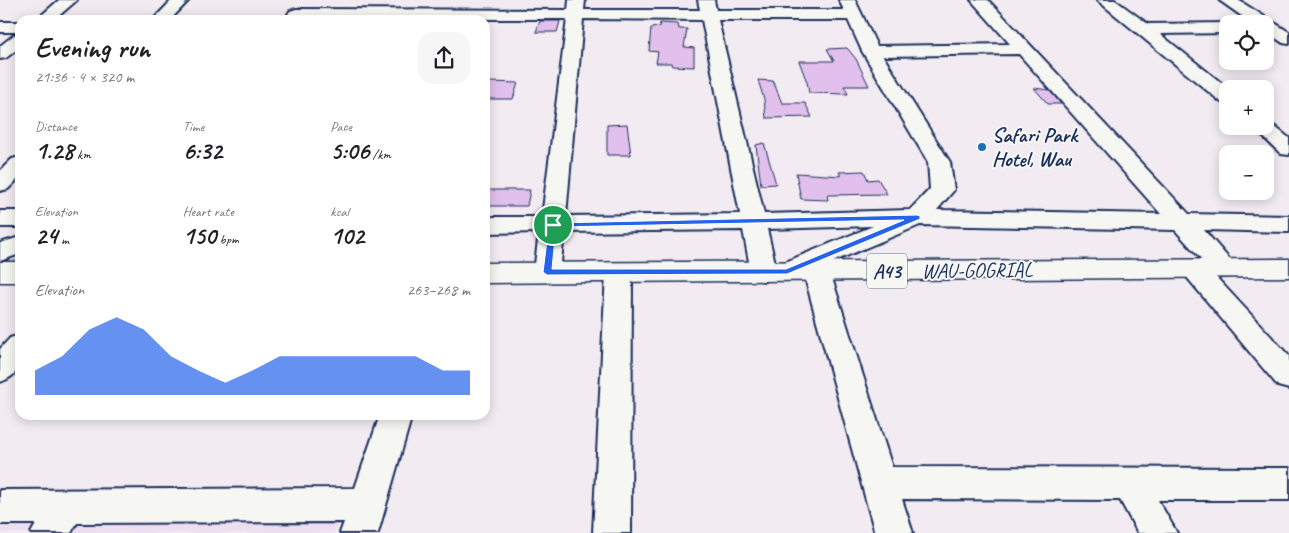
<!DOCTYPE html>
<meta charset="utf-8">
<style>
body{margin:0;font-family:Caveat,sans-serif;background:#f6f6f6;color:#202124;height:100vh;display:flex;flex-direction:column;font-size:19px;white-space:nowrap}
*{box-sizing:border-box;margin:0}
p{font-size:16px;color:#757577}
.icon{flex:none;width:28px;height:28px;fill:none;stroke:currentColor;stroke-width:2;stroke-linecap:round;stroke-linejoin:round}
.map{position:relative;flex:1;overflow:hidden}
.sheet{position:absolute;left:15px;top:15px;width:475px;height:405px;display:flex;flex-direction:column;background:#fff;border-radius:15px;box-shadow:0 2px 12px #0003}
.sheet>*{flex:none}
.controls{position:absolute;left:1219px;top:15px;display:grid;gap:10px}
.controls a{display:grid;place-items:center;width:55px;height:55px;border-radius:10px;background:#fff;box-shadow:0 2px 12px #0003;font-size:25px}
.pin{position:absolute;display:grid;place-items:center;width:42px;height:42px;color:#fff;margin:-21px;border:2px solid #fff;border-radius:50%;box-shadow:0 1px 5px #0007}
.round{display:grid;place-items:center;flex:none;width:52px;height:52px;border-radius:15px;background:#f6f6f6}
.overview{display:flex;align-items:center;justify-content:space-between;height:85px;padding:0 20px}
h1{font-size:28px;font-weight:800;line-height:38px}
.figures{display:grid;grid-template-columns:repeat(3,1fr);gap:8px;height:85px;padding:5px 20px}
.figures div{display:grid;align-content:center}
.figures b{font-size:25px;font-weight:800}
.figures small{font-size:14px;font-weight:400}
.figures p{font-size:14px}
.chart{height:140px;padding:10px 20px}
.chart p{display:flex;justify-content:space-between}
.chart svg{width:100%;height:90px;margin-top:5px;fill:#2563eb;opacity:.7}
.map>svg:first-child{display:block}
</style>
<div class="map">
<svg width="1289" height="533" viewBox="0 0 1289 533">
<rect width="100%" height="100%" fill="#f2ebf1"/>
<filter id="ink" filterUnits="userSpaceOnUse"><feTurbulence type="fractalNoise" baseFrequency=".02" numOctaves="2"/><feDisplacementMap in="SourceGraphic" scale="10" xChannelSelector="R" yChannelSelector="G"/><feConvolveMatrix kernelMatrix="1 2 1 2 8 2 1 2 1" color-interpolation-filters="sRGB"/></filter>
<g filter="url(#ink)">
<!-- built -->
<polygon fill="#eddef0" points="341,512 334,533 0,533 0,515"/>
<!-- building -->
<g fill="#e2c0ec" stroke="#1b2f5e">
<polygon points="540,21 560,21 557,32 536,32"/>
<polygon points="660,23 678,24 679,29 687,29 684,47 694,48 694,67 672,66 671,63 656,63 658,52 649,51 651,28 659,27"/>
<polygon points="847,48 856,59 869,86 844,86 848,94 809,93 807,82 799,61 834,61 827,49"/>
<polygon points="758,80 773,81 782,103 805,103 812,117 766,118 764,99"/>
<polygon points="490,82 518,83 513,99 485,99"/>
<polygon points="1034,88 1049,90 1061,104 1048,104"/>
<polygon points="627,124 631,155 607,155 607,125"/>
<polygon points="764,143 776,184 761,185 756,145"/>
<polygon points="864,171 868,180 878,179 887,194 827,195 828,200 801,199 796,173 841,176 839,172"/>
<polygon points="485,190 530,190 527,206 485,206"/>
</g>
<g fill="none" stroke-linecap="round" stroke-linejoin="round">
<defs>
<g id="minor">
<polygon points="59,0 77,0 54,20 36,20"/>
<polygon points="172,0 189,0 170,20 153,20"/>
<path d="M569,0H585L584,10H700L698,0H714L716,10H844L839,0H855L877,46L1010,44L971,0H988L1189,214L1289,216V232L1204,230L1237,268L1233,274L1224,277L1215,274L1175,230L920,225L825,265L830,272L892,467L1289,468V500H1158L1177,533H1138L1120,500L902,499L913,533H875L804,274L787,280L778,277L776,274L773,278L764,281L755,278L751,272L743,230L564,232L560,272L556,278L547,281L538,278L534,272L539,232L485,233V217H542L567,19H296L290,17L288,14L290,11L296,9L568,10ZM583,19L702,20L740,214L566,216ZM718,20H848L862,51L928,162L930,189L910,210L764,214ZM1019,54L1161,214L937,210L954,190L950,162L883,56ZM873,226L778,265L776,267L767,229Z"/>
<polygon points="1097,0 1115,0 1148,24 1228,23 1231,24 1228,24 1228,33 1160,34 1229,89 1228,104 1221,102"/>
<polygon points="1219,0 1238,0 1289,32 1289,44 1283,43 1265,31 1265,24 1253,24"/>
<rect x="0" y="22" width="20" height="10"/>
<polygon points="20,34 20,47 6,58 0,59 0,46 14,35"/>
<polygon points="1265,121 1269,122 1289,138 1289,155 1281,154 1252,126 1265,126"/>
<polygon points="20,157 20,177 8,189 0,191 0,171 12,159"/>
<rect x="0" y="211" width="20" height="16"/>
<polygon points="20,237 20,254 0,261 0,243"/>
<polygon points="1194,260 1203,263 1289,356 1289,389 1278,386 1185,275 1181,269 1185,263"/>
<polygon points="619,264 628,267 632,273 631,533 593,533 606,273 610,267"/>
<path d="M20,335C20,357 25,374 0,382V349L10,338Z"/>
<polygon points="380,415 412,415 378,533 340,533 344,522 77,523 71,533 31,533 36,524 0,524 0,490 355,488"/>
</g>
<g id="major">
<polygon points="1289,259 1289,277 485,283 485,263"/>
<rect x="0" y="262" width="20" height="20"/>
</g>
</defs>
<!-- minor casing -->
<use href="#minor" stroke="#1b2f5e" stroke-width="4"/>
<!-- major casing -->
<use href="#major" stroke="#1b2f5e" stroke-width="3"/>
<!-- minor -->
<use href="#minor" fill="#f6f6f2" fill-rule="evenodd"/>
<!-- major -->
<use href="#major" fill="#f6f6f2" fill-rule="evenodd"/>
</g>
</g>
<!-- route -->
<path fill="#2563eb" stroke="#fff" fill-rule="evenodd" d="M917,215L920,216V219L787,274L547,275L543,272L549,225L553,223ZM904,220L786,269H552L556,227Z"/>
<!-- markers -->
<circle fill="#1f6fb2" stroke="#f6f6f2" stroke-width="2" cx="982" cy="147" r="5"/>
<g text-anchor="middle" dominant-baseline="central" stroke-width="4" stroke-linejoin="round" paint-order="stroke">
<!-- shield labels -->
<rect fill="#f6f6f2" stroke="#5d6b8a" stroke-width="1" x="867" y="253.5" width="40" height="35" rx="4"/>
<g font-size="20" font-weight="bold" fill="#1b2f5e">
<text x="887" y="271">A43</text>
</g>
<!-- poi labels -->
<g font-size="21" font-weight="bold" fill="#1b2f5e" stroke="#f6f6f2" text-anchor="start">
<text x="992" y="135">Safari Park<tspan x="992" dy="24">Hotel, Wau</tspan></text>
</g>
<!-- street labels -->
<g font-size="21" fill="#1b2f5e" stroke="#f6f6f2">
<text transform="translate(977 270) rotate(-1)">WAU-GOGRIAL</text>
</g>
</g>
</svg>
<div class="controls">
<a><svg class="icon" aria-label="locate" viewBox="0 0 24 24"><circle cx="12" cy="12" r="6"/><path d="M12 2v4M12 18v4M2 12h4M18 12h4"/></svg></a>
<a>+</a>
<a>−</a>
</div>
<div class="pin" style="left:553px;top:225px;background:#1e9e55"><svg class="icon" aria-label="arrive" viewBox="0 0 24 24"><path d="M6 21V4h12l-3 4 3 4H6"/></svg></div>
<section class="sheet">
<div class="overview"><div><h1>Evening run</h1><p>21:36 · 4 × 320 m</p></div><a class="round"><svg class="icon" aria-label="share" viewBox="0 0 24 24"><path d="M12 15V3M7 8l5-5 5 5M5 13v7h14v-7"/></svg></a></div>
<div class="figures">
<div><p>Distance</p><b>1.28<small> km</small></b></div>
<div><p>Time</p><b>6:32</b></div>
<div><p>Pace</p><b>5:06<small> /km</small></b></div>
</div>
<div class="figures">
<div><p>Elevation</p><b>24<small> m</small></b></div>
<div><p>Heart rate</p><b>150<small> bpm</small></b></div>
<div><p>kcal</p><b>102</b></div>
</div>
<div class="chart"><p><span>Elevation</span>263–268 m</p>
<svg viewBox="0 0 160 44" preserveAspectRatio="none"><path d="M0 44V32L10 25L20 12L30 6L40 12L50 25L60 32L70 38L80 32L90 25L100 25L110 25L120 25L130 25L140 25L150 32L160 32V44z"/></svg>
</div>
</section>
</div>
